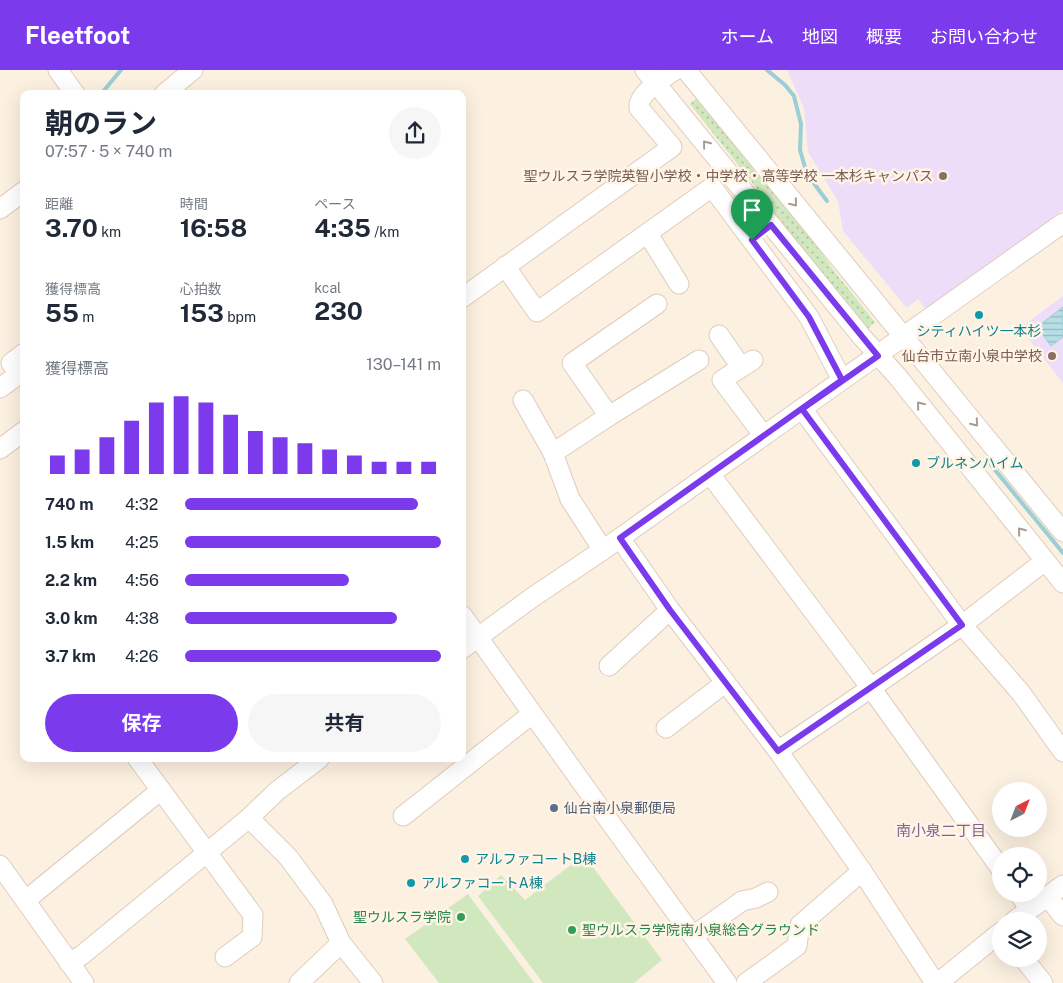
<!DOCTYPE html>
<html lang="ja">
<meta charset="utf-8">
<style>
body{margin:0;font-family:"Public Sans","Noto Sans JP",sans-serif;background:#f6f6f7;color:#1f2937;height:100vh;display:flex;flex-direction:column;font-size:19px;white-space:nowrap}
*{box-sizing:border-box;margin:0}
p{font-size:16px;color:#747a83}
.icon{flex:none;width:28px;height:28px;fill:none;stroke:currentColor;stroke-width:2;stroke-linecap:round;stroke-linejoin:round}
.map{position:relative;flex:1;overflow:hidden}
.details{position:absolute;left:20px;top:20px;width:446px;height:672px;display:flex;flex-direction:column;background:#fff;border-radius:10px;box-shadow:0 5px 20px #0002}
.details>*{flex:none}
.needle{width:32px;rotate:42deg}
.tools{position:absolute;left:992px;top:712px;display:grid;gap:10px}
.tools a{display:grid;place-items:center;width:55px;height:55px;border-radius:50%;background:#fff;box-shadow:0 5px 20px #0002;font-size:25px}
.pin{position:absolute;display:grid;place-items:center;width:42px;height:42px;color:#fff;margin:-51px -21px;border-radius:50% 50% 50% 0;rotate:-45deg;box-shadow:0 0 5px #0007}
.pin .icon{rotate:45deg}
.round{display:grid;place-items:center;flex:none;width:52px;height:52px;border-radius:26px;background:#f6f6f7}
.head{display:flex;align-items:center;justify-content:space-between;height:85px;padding:0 25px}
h1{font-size:28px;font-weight:700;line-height:38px}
.figures{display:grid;grid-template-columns:repeat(3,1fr);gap:8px;height:85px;padding:5px 25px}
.figures div{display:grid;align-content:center}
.figures b{font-size:25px;font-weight:700}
.figures small{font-size:14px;font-weight:400}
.figures p{font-size:14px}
.chart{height:140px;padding:10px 25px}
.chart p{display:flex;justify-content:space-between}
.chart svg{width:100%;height:90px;margin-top:5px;stroke:#7c3aed;stroke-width:6}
.action{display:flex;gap:10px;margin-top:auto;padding:10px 25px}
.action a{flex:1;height:58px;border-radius:30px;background:#7c3aed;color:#fff;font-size:20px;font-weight:700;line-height:58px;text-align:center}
.action a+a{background:#f6f6f7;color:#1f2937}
ul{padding:0 25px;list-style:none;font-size:16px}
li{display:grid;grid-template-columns:80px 60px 1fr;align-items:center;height:38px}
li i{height:12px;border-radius:6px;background:#7c3aed}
header{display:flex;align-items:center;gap:30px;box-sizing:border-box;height:70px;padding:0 25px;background:#7c3aed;color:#fff}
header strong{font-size:24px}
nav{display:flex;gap:28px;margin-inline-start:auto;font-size:18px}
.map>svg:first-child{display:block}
</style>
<header>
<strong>Fleetfoot</strong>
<nav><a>ホーム</a><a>地図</a><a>概要</a><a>お問い合わせ</a></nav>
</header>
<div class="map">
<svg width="1063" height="913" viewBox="0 0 1063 913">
<defs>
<pattern id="grass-dots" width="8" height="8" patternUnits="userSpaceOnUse" patternTransform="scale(1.25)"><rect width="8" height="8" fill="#d1e8bf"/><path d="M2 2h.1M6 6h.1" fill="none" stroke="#aebf9d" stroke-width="1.8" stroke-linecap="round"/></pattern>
<pattern id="water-rules" width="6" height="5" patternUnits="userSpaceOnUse" patternTransform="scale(1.25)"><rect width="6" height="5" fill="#b5dfe4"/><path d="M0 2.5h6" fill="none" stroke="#98b8bb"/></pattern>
</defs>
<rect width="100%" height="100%" fill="#fcf0e0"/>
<!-- education -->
<g fill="#edddf8">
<polygon points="787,0 1063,0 1063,140 927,241 918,229 907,238 843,161 838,131 808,82 804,38"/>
<polygon points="1063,226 1063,313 1020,258"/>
</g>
<!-- grass -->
<polygon fill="url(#grass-dots)" points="699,26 799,149 834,201 875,252 866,261 801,180 766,130 690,34"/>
<!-- green -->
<g fill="#d1e8bf">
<polygon points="584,785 662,890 634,913 543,913 478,826 501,805 525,830"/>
<polygon points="468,824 534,913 439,913 405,869"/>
</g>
<!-- water -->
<polygon fill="url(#water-rules)" stroke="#9cced6" points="1063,237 1063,267 1051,276 1037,257"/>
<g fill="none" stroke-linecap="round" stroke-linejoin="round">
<!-- stream -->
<g stroke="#9cced6" stroke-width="4">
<polyline points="767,0 785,15 794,26 801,54 800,80 807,104 827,131"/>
<polyline points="101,24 121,0"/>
<polyline points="991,395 1063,483"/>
</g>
<defs>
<g id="minor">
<polyline points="58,0 75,24"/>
<polyline points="645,0 862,267 897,306 1063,513"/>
<polyline points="686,0 1063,462"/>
<polyline points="164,24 193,0"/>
<polyline points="0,139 24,121"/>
<polyline points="648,164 679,214"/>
<polyline points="505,196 537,242 712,117 809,247 842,310"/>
<path d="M462,228L672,77L639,38C637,24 664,8 675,0"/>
<polyline points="719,265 741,297"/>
<polyline points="753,290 722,310 764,366"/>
<polyline points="0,318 19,304 11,293 24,283"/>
<polyline points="523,330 553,383 570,429 603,480"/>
<polyline points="802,339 962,555 1021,623 1063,682"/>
<polyline points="609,346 572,293 657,234"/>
<polyline points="0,379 24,361"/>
<polyline points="553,383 609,346 699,290"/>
<polyline points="710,404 871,618 962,555 1045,491"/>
<polyline points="620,468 670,540 778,681 862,801 935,913"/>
<polyline points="462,545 610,752 727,913"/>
<polyline points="462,579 533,527 603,480 1063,153"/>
<polyline points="609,596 670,540"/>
<polyline points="666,658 725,613"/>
<polyline points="778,681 871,618 1001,799"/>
<polyline points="138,689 253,845 252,867 225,887"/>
<polyline points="403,746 532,644"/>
<polyline points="249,748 288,787 323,834 341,873 373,913"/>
<polyline points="0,795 84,913"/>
<polyline points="1019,824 1030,839"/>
<polyline points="1047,826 1063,846"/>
<polyline points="26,830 161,720"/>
<polyline points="1014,851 1063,815"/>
<polyline points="693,866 742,831 756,828 768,822"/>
<polyline points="1024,889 1043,913"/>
<polyline points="69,893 82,885 249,748 277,721 319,689"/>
<polyline points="299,913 341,873"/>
<polyline points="746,913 797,876 800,855 862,801"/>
<polyline points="938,913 1001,862"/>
</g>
</defs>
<!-- minor casing -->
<use href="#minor" stroke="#dfccbc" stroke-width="21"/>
<!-- minor -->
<use href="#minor" stroke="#fff" stroke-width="19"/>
</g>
<!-- one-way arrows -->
<defs><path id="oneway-chevron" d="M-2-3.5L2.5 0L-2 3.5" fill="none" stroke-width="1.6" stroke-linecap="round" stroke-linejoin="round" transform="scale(1.25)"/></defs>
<g stroke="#aa9a91">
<use href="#oneway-chevron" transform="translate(706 74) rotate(-129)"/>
<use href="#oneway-chevron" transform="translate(794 133) rotate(51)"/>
<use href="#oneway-chevron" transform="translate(920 335) rotate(-129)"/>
<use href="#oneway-chevron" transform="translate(975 353) rotate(51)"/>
<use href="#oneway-chevron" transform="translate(1021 461) rotate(-129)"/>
</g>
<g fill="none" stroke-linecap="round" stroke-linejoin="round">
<defs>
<polyline id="route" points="752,170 809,247 842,310 620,468 670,540 778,681 962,555 802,339 878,286 771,155 752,170"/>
</defs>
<!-- route casing -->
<use href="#route" stroke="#fff" stroke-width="10"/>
<!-- route -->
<use href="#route" stroke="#7c3aed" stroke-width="6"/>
</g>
<!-- markers -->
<g fill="#8d6e63" stroke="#fff4e6" stroke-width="2">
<circle cx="943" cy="106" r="5"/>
<circle cx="1052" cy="286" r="5"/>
</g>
<g fill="#0f9aa8" stroke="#fff4e6" stroke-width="2">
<circle cx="979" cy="245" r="5"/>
<circle cx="916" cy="393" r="5"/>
<circle cx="465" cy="789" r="5"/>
<circle cx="411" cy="813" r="5"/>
</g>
<circle fill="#5c6f8a" stroke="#fff4e6" stroke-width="2" cx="554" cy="738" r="5"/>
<g fill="#2e9e5b" stroke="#fff4e6" stroke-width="2">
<circle cx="461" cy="847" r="5"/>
<circle cx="572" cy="860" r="5"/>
</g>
<g text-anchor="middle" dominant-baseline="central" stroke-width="5" stroke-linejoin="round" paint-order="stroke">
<!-- education labels -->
<g font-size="14" fill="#785e54" stroke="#fff4e6" text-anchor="end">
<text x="933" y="106">聖ウルスラ学院英智小学校・中学校・高等学校 一本杉キャンパス</text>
<text x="1042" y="286">仙台市立南小泉中学校</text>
</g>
<!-- culture labels -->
<g font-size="14" fill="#0d838f" stroke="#fff4e6" text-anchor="start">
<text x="979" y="261" text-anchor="middle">シティハイツ一本杉</text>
<text x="926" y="393">ブルネンハイム</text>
<text x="475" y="789">アルファコートB棟</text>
<text x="421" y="813">アルファコートA棟</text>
</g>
<!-- service labels -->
<g font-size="14" fill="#4e5e75" stroke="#fff4e6" text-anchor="start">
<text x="564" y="738">仙台南小泉郵便局</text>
</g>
<!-- leisure labels -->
<g font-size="14" fill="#27864d" stroke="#fff4e6" text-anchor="end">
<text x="451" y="847">聖ウルスラ学院</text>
<text x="582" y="860" text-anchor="start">聖ウルスラ学院南小泉総合グラウンド</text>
</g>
<!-- neighbourhood labels -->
<g font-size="15" fill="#836395" stroke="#fff4e6">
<text x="941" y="760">南小泉二丁目</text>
</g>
</g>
</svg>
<div class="tools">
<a><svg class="needle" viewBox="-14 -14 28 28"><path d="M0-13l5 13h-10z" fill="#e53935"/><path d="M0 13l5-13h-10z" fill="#747a83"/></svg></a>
<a><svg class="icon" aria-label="locate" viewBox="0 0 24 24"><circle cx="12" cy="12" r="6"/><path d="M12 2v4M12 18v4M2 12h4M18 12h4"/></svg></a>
<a><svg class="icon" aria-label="layers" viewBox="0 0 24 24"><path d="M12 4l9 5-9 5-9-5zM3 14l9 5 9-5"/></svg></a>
</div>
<div class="pin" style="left:752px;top:170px;background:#1e9e55"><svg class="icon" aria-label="arrive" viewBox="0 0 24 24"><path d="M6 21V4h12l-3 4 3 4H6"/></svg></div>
<section class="details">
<div class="head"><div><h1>朝のラン</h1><p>07:57 · 5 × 740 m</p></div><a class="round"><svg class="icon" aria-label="share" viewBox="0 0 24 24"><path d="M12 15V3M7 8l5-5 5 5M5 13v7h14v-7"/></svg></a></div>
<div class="figures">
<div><p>距離</p><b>3.70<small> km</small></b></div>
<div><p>時間</p><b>16:58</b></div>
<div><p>ペース</p><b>4:35<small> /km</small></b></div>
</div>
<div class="figures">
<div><p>獲得標高</p><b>55<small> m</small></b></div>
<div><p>心拍数</p><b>153<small> bpm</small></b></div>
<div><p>kcal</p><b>230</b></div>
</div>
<div class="chart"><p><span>獲得標高</span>130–141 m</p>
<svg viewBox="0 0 160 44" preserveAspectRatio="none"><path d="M5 44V35M15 44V32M25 44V26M35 44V18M45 44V9M55 44V6M65 44V9M75 44V15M85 44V23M95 44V26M105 44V29M115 44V32M125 44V35M135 44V38M145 44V38M155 44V38"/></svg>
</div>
<ul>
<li><b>740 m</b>4:32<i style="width:91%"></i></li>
<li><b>1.5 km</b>4:25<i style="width:100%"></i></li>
<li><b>2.2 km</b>4:56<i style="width:64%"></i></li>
<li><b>3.0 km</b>4:38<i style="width:83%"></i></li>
<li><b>3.7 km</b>4:26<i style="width:100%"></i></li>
</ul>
<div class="action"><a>保存</a><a>共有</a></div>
</section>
</div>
